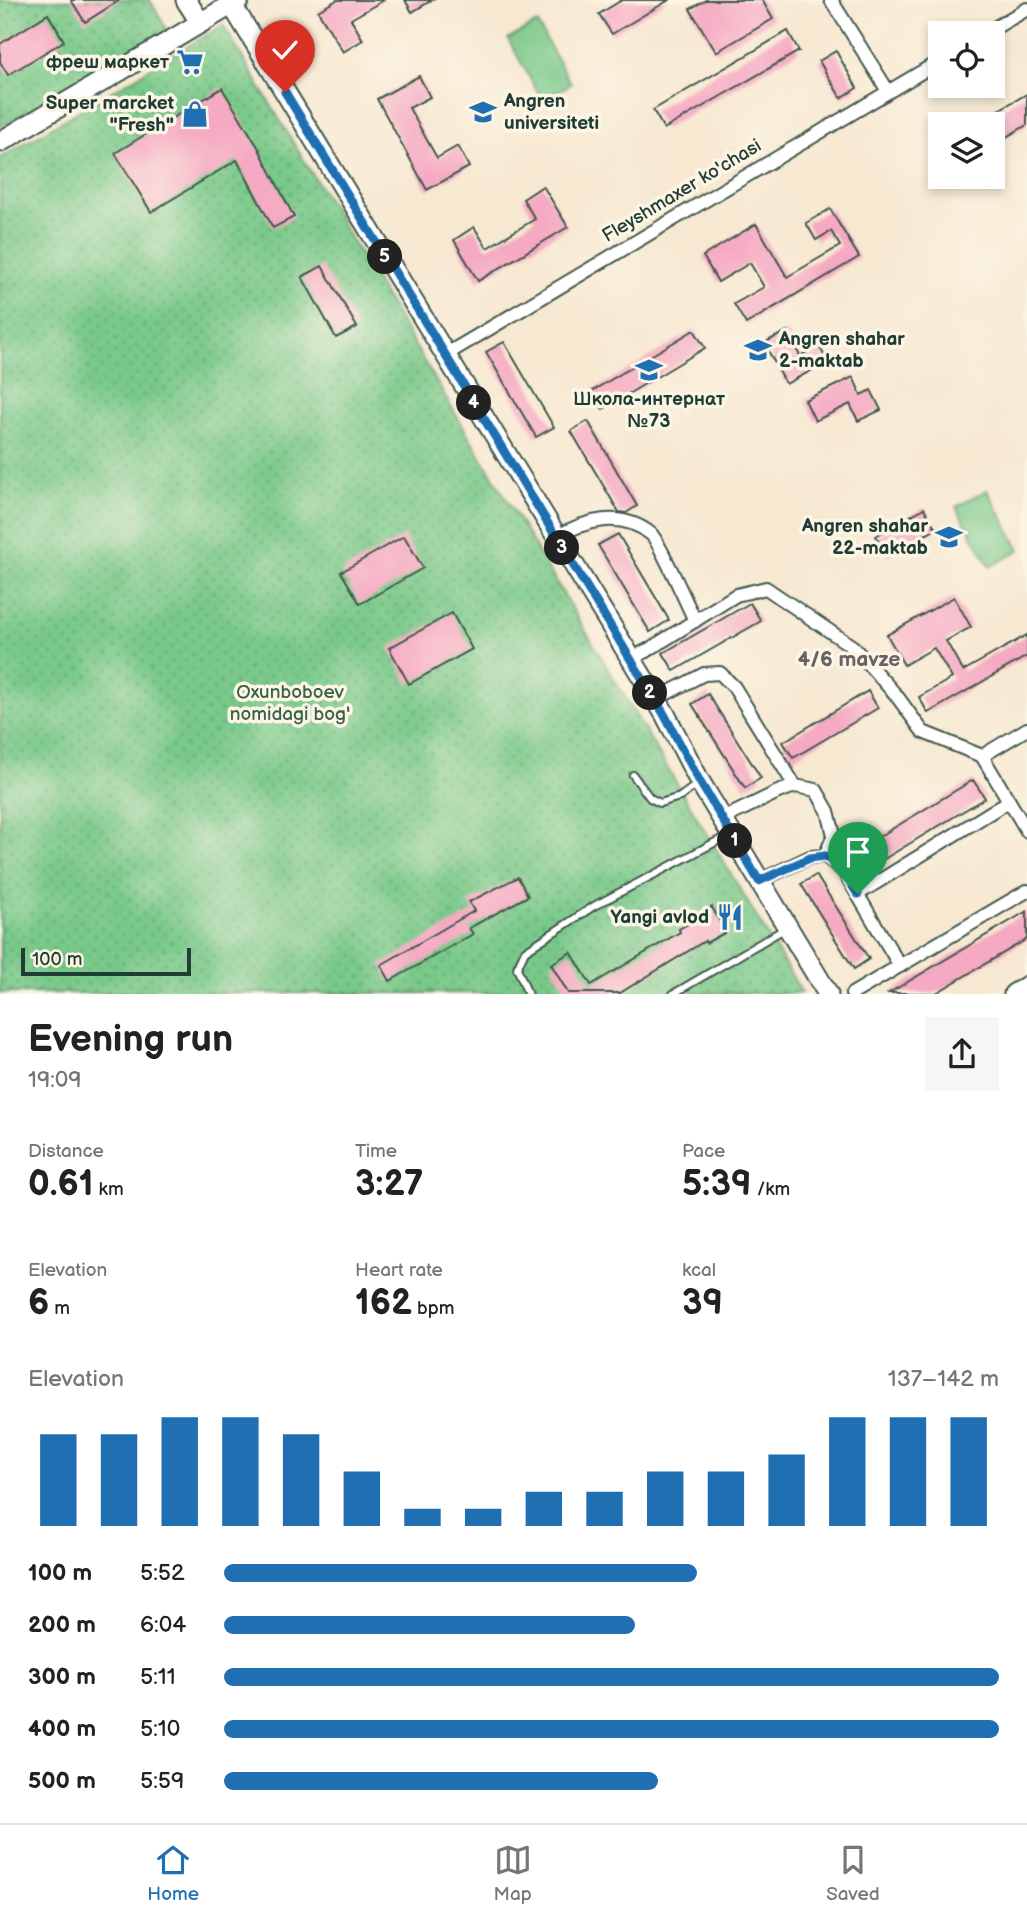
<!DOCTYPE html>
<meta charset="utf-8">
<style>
body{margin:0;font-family:"Balsamiq Sans",sans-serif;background:#f6f6f6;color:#222;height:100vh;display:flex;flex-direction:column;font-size:26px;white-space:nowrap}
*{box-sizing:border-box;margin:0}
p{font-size:23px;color:#767676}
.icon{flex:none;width:38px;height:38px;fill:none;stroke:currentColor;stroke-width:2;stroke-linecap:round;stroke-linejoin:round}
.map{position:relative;height:994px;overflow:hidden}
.sheet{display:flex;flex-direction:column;background:#fff;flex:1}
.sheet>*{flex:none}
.controls{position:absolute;left:928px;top:21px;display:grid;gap:14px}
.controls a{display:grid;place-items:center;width:77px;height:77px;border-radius:0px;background:#fff;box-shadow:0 4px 10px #0003;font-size:35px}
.scale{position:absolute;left:21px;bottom:18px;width:170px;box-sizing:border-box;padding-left:7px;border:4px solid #1f3d34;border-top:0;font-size:19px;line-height:24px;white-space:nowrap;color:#1f3d34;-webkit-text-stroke:5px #fcf5e5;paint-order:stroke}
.pin{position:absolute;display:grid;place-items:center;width:60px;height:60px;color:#fff;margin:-72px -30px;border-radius:50% 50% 50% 0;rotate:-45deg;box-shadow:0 0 7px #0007}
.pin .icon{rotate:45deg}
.km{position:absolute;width:35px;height:35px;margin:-18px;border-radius:50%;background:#222;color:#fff;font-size:19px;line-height:35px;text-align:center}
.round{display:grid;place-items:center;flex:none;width:74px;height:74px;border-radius:0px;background:#f6f6f6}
.overview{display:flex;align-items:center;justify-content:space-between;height:119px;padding:0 28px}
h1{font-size:38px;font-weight:700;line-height:52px}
.stats{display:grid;grid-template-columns:repeat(3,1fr);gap:10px;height:119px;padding:7px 28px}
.stats div{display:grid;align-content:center}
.stats b{font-size:35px;font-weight:700}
.stats small{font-size:19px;font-weight:400}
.stats p{font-size:19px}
.chart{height:196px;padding:14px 28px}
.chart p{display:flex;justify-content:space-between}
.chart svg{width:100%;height:126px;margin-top:7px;stroke:#1f6fb2;stroke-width:6}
ul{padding:0 28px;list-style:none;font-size:23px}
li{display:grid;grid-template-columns:112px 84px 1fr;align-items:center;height:52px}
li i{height:18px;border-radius:9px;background:#1f6fb2}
.tab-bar{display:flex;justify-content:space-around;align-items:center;height:98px;border-top:2px solid #e0e0e0;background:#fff;font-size:19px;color:#767676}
.tab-bar a{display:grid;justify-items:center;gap:4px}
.tab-bar .current{color:#1f6fb2}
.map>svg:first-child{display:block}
</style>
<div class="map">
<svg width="1027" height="994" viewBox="0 0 1027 994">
<defs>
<pattern id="green-dots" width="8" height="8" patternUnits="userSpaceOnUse" patternTransform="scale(1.75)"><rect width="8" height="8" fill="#79c98a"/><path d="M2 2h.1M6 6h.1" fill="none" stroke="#63a472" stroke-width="1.8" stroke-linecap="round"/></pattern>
</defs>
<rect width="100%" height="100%" fill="#fcf5e5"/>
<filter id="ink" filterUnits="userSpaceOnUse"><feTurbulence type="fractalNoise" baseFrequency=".0143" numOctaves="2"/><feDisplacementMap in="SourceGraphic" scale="14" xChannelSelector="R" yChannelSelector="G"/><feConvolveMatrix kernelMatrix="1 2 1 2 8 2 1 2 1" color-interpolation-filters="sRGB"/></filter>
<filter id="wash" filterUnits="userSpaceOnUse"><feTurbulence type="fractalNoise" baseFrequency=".00686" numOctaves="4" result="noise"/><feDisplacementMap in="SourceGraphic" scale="28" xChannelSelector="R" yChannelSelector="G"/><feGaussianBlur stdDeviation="1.57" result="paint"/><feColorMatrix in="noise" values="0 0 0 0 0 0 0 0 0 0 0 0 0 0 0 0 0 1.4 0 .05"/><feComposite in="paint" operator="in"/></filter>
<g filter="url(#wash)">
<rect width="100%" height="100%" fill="#f7e8d1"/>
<!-- green -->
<g fill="url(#green-dots)" stroke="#4c835f" stroke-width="2">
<polygon points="0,0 150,0 167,30 0,127"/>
<polygon points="223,25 802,993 0,993 0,158"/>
</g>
<!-- pitch -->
<g fill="#79c98a" stroke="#4c835f" stroke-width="2">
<polygon points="537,23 571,84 542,100 508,39"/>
<polygon points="987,490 1020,550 990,567 956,507"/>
</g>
<g id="blocks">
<!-- building -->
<g fill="#f5a9c2">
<polygon points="71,0 120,0 85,22"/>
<polygon points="337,0 384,0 351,19 363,40 343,52 318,11"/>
<polygon points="405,0 432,0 412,12"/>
<polygon points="622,0 669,0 612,34 599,14"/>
<polygon points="706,0 762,0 773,19 716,52 690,9"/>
<polygon points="48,14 64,41 8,75 0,62 0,44"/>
<polygon points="788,31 799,51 664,129 653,110"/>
<polygon points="836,51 857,88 841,98 819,61"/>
<polygon points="419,76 430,97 409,108 437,158 458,146 469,167 427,190 377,99"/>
<polygon points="222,88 258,147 294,217 273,228 237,160 151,212 115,153"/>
<polygon points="1027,94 1027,125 992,145 992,124 973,124"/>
<polygon points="543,186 568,227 478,281 454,240 474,227 487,248 535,219 523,199"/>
<polygon points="830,209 859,257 746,324 734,304 764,287 750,263 718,282 703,256 756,224 787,277 840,246 831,231 816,240 806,223"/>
<polygon points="322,266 357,327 336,338 302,277"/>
<polygon points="694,330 705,348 603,409 592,391"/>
<polygon points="787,331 800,356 819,346 828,362 786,384 764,343"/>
<polygon points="504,342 554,427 536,437 486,352"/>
<polygon points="853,377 861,395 871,390 881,410 858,421 850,404 815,421 805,400"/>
<polygon points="588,421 637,506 626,513 619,512 571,431"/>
<polygon points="924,508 936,529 887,556 876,536"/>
<polygon points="618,534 669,620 650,632 598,545"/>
<polygon points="404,536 423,568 360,604 341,572"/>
<polygon points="954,597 971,627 946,641 963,671 1027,635 1027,656 928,713 919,697 952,678 934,648 904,665 887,635"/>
<polygon points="750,603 761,621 674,671 663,653"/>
<polygon points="452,613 472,649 409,684 389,648"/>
<polygon points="868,691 878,708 793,758 783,742"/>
<polygon points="708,694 761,778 745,788 692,704"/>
<polygon points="973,780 985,798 861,873 849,855"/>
<polygon points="816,875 869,959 854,969 801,884"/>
<polygon points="518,877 528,896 469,928 473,934 390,981 381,965 474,911 469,902"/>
<polygon points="712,907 726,932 706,943 705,941 620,993 568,993 551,964 571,952 591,985 680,932 679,929 693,921 692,919"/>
<polygon points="1027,911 1027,939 936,993 889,993"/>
</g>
</g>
</g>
<g filter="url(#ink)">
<use href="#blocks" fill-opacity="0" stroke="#3f574c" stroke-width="2"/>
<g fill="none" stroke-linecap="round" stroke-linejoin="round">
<defs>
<g id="lane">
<polyline points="633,775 650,798 660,803 680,797 699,783"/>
<polyline points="528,994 517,968 525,951 594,906 729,835"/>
<polyline points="673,994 786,928"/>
</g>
<g id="street">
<polyline points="831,0 888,91"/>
<polyline points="986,33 1027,9"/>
<polyline points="445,355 940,61"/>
<path d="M555,538C584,520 621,510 651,534C659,541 688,606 695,621"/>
<polyline points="630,659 648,650 736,595 766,588 853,647 896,695 923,732 982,756 1027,831"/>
<polyline points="654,700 704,674 720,673 734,687 795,786"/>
<polyline points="982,756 1027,729"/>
<polyline points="722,819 778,792 795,786 816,790 828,811 834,835 825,856"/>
<polyline points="759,881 810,857 825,856 843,870 900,966"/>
<polyline points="858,894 1009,801"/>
<polyline points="852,994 1027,891"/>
</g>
<g id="secondary">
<polyline points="186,0 200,22"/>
<polyline points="232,5 665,714 700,782 828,994"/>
<polyline points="0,142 239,0"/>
<polyline points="1014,994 1027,986"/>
</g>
</defs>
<!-- lane casing -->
<use href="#lane" stroke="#3f574c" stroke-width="10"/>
<!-- street casing -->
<use href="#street" stroke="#3f574c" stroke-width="16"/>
<!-- secondary casing -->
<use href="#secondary" stroke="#3f574c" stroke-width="23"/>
<!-- lane -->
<use href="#lane" stroke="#fff" stroke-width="6"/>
<!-- street -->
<use href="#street" stroke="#fff" stroke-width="12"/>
<!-- secondary -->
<use href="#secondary" stroke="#fff" stroke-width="19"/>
</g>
</g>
<g fill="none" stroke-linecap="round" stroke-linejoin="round" filter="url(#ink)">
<defs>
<polyline id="route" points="285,92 664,714 700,782 759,881 810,858 825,856 843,870 858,894"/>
</defs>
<!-- route casing -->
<use href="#route" stroke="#fff" stroke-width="14"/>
<!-- route -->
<use href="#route" stroke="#1f6fb2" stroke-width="9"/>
</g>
<!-- icons -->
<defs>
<symbol id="supermarket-bare" viewBox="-9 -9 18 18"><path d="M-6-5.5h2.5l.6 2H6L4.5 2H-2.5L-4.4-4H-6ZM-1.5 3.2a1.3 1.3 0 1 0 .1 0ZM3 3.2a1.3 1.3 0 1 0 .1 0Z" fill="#1f6fb2" stroke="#fcf5e5" stroke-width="2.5" paint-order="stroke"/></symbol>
<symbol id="university-bare" viewBox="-9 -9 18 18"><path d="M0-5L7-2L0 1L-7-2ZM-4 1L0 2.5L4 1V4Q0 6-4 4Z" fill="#1f6fb2" stroke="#fcf5e5" stroke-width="2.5" paint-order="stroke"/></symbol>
<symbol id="shop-bare" viewBox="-9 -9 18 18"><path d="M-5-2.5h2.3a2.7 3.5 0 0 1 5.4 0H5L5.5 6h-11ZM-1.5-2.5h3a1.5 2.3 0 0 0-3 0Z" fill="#1f6fb2" stroke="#fcf5e5" stroke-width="2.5" paint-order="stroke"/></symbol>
<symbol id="school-bare" viewBox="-9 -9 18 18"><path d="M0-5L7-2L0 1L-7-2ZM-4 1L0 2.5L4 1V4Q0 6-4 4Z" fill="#1f6fb2" stroke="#fcf5e5" stroke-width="2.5" paint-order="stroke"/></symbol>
<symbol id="restaurant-bare" viewBox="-9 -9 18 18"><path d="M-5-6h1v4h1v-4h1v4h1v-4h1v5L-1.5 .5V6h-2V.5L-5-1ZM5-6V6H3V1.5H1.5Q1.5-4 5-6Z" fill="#1f6fb2" stroke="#fcf5e5" stroke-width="2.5" paint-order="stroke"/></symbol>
</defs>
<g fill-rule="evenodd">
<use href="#supermarket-bare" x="171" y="43" width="38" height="38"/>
<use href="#university-bare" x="464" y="93" width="38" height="38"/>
<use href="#shop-bare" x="176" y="95" width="38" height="38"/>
<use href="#school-bare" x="739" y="331" width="38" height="38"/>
<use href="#school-bare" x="630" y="351" width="38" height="38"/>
<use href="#school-bare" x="930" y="518" width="38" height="38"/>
<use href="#restaurant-bare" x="711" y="898" width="38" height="38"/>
</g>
<g text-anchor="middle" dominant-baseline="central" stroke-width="7" stroke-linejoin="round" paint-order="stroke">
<!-- poi labels -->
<g font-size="19" font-weight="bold" fill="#1f3d34" stroke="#fcf5e5" text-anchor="end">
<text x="169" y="62">фреш маркет</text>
<text x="504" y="101" text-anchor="start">Angren<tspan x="504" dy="22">universiteti</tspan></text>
<text x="174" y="103">Super marcket<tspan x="174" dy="22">"Fresh"</tspan></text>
<text x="779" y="339" text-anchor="start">Angren shahar<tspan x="779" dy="22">2-maktab</tspan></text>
<text x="649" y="399" text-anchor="middle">Школа-интернат<tspan x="649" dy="22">№73</tspan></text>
<text x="928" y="526">Angren shahar<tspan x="928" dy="22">22-maktab</tspan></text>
<text x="709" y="917">Yangi avlod</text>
</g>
<!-- street labels -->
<g font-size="19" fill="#1f3d34" stroke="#fcf5e5">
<text transform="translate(682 191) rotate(-31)">Fleyshmaxer ko'chasi</text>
</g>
<!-- park labels -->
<g font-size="19" fill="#36604a" stroke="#fcf5e5">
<text x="290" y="692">Oxunboboev<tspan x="290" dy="22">nomidagi bog'</tspan></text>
</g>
<!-- neighbourhood labels -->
<g font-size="21" font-weight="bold" fill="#6a6366" stroke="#fcf5e5">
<text x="849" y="659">4/6 mavze</text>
</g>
</g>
</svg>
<div class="controls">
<a><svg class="icon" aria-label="locate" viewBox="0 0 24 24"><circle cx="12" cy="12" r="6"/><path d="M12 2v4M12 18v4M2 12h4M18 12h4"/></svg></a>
<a><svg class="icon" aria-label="layers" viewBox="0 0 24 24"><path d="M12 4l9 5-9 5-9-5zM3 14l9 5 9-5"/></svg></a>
</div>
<div class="scale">100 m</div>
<div class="pin" style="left:858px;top:894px;background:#1e9e55"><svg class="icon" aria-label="arrive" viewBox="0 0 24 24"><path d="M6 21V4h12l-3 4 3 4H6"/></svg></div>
<div class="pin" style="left:285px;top:92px;background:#d93025"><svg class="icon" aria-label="check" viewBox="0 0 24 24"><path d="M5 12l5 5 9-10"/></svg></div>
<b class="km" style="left:735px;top:841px">1</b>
<b class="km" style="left:650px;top:693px">2</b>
<b class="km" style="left:562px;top:548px">3</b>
<b class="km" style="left:474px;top:403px">4</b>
<b class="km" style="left:385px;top:257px">5</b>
</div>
<section class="sheet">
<div class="overview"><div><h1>Evening run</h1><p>19:09</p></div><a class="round"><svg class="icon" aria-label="share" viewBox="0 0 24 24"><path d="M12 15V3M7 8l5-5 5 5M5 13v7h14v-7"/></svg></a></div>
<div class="stats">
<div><p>Distance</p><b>0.61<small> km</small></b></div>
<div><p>Time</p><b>3:27</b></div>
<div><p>Pace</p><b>5:39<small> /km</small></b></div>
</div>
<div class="stats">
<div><p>Elevation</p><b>6<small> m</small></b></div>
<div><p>Heart rate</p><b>162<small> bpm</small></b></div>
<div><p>kcal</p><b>39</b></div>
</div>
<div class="chart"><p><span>Elevation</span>137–142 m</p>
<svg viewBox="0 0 160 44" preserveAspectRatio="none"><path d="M5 44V12M15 44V12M25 44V6M35 44V6M45 44V12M55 44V25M65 44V38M75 44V38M85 44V32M95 44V32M105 44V25M115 44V25M125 44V19M135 44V6M145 44V6M155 44V6"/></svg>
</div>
<ul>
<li><b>100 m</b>5:52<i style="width:61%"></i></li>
<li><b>200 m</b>6:04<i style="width:53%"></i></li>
<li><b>300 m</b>5:11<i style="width:100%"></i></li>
<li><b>400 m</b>5:10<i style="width:100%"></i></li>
<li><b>500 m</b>5:59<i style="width:56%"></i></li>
</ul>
</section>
<nav class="tab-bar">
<a class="current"><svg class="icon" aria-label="home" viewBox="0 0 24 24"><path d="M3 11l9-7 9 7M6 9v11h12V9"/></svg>Home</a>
<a><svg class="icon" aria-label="map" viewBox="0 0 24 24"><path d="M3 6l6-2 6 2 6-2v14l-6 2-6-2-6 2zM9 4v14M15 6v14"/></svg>Map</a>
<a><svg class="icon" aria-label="saved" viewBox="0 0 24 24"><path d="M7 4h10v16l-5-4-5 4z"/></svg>Saved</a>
</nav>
